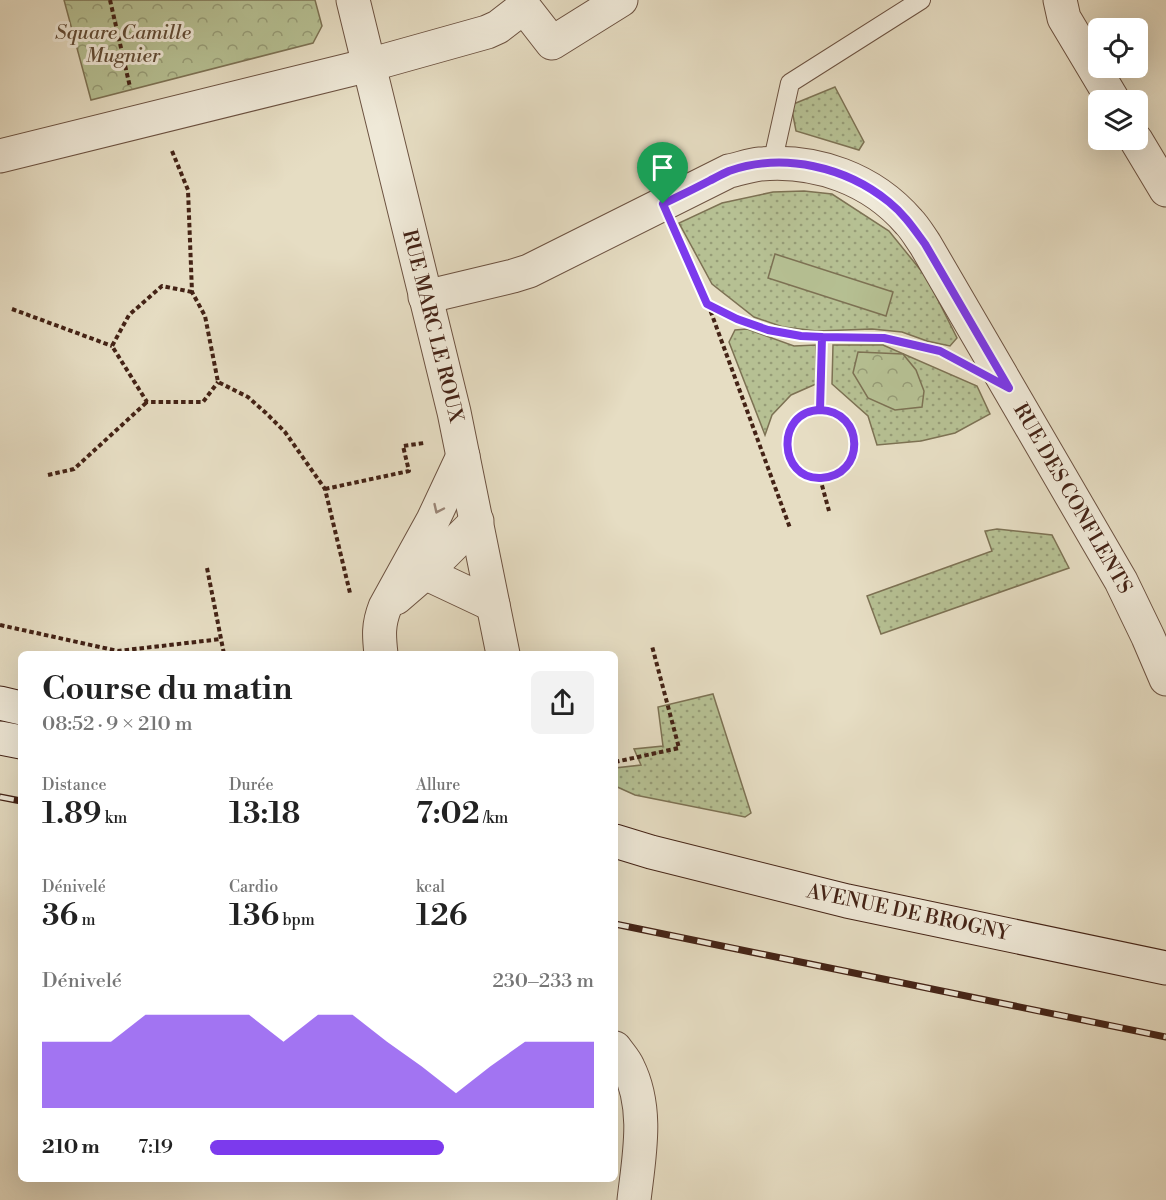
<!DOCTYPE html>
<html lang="fr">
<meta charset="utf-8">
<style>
body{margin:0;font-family:"Libre Bodoni",serif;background:#f2f2f2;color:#222;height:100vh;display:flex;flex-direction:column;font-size:22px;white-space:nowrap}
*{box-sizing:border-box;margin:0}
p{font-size:20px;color:#767676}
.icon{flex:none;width:33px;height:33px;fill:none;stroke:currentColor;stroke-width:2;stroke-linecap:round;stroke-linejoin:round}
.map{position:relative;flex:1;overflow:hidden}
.side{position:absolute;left:18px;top:651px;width:600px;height:531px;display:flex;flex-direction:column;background:#fff;border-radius:9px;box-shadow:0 6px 24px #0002}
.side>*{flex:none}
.fabs{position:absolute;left:1088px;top:18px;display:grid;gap:12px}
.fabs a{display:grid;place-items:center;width:60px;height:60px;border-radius:9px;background:#fff;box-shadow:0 6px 24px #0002;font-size:30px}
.pin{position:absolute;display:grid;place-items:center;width:51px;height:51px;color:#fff;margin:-62px -26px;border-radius:50% 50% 50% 0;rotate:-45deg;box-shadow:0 0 6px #0007}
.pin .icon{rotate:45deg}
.round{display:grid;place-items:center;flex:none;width:63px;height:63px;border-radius:9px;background:#f2f2f2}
.headline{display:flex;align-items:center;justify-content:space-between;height:102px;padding:0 24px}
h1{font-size:33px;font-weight:600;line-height:45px}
.stats{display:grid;grid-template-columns:repeat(3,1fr);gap:9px;height:102px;padding:6px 24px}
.stats div{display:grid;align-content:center}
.stats b{font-size:30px;font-weight:600}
.stats small{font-size:16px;font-weight:400}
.stats p{font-size:16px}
.chart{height:168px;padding:12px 24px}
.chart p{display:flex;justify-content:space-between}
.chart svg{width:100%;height:108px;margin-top:6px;fill:#7c3aed;opacity:.7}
ul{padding:0 24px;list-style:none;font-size:20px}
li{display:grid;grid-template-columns:96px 72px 1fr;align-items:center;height:45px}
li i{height:15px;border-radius:8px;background:#7c3aed}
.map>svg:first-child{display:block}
</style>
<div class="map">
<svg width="1166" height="1200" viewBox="0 0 1166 1200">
<defs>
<pattern id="grass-dots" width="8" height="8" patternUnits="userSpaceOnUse" patternTransform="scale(1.5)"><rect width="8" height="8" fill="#b6c093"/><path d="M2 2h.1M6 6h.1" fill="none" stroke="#969c77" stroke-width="1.8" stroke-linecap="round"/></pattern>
<pattern id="forest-crowns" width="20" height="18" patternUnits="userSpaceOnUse" patternTransform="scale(1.5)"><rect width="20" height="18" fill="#b6c093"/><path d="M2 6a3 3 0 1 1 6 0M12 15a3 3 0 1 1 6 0" fill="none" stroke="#969c77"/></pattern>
</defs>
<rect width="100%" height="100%" fill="#e6ddc3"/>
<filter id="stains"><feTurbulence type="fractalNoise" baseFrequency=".00333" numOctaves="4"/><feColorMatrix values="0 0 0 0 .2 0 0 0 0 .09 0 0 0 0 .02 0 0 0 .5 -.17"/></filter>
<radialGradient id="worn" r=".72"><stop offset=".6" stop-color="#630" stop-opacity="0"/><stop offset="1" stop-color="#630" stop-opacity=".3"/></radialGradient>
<!-- grass -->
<g fill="url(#grass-dots)" stroke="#7d7254" stroke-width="1.5">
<polygon points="835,87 864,142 859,150 796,131 791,105"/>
<polygon points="804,191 832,194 889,231 927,278 957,338 950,346 927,341 902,332 872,329 817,331 783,327 754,317 712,284 679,223 722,203 773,192"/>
<polygon points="747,329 794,346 816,345 816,384 791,395 772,415 765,435 729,342 735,330"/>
<polygon points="833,345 883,345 977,386 990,414 955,433 921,441 877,445 868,416 832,384"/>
<polygon points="997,529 1052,535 1069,568 881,634 867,596 992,551 985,531"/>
<polygon points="713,694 751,813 745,817 635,795 615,786 615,768 641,765 634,749 663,746 658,707"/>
</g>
<!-- forest -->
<g fill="url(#forest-crowns)" stroke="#7d7254" stroke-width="1.5">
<polygon points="64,0 315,0 322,26 313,43 91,100"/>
<polygon points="858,352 903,354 916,370 924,391 922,407 895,410 868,398 853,373"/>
</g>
<!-- pitch -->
<polygon fill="#b6c093" stroke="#7d7254" stroke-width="1.5" points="775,254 893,292 886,316 768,278"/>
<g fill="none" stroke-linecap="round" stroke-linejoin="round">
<defs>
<polyline id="lane" points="772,164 790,83 921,0"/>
<g id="street">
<polyline points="353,0 454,412 503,654"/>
<polyline points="1060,0 1064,18 1113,100"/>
<polyline points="1136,140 1166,190"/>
<polyline points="0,156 369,65 487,32 498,27 524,7 552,43 621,0"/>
<path d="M425,297L513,276L529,271L729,171C739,169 750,165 760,164C816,159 872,179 909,222C915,228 920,237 925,244L1121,581L1148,637L1166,679"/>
<polyline points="425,573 477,521"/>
<polyline points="396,598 425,573 493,605"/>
<path d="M381,654C379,636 378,625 385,607L433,520L463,456"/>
<path d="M615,1048C619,1054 625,1060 628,1067C649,1109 639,1156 634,1200"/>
</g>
<g id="secondary">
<polyline points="0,703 21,708"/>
<polyline points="0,738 21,742"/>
<polyline points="615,841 651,852 847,901 1166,968"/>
</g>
</defs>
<!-- lane casing -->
<use href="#lane" stroke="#6c5241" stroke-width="20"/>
<!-- street casing -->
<use href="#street" stroke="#6c5241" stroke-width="35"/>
<!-- secondary casing -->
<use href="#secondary" stroke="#442316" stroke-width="35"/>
<!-- path -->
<g stroke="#442316" stroke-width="4" stroke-dasharray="4.5 3" stroke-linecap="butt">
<polyline points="110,0 130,87"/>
<polyline points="172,151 188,190 192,292 205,316 218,382 248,397 266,413 285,432 325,489 350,593"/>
<polyline points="679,239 707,304 737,319 768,330 801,336 884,338 940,351 945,354"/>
<polyline points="192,292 162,286 129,315 112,346 147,402 203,402 218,382"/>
<polyline points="708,304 790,528"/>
<polyline points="12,309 112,346"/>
<circle cx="821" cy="444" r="34"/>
<polyline points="820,410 822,337"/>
<polyline points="48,475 74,469 147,402"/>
<polyline points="820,478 829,511"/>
<polyline points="325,489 409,471 403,446 424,443"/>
<polyline points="207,568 224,654"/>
<polyline points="0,625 118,651 221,639"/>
<polyline points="615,762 679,748 652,646"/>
</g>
<!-- lane -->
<use href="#lane" stroke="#efe9d8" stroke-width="18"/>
<!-- street -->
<use href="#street" stroke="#efe9d8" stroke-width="33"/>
<!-- secondary -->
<use href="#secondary" stroke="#efe9d8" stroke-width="33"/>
<defs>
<g id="rail">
<polyline points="0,797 21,801"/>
<polyline points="615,924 1166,1037"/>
</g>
</defs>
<!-- rail casing -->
<use href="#rail" stroke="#442316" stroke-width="7"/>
<!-- rail -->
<use href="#rail" stroke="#efe9d8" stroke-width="4.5" stroke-dasharray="14" stroke-linecap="butt"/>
</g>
<!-- one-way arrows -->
<defs><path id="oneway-chevron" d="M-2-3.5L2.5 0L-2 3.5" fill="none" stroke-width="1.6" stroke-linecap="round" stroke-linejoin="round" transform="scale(1.5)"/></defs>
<use stroke="#9a8677" href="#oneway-chevron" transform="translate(438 509) rotate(115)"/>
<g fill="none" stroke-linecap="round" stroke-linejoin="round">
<defs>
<path id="route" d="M663,204L707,304L737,319L768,330L801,336L822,337L820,410C865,411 866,476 821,478C778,480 775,411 820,410L822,337L884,338L940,351L1009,388L925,244C914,229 904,214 889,202C846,167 784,152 729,171C722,174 715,178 709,181C694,189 679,196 663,204"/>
</defs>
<!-- route casing -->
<use href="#route" stroke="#fff" stroke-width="12"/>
<!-- route -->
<use href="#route" stroke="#7c3aed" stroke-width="8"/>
</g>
<g text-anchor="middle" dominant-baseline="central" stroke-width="6" stroke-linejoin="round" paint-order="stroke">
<!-- park labels -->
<g font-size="20" font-style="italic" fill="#604a35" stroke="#efe9d8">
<text x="123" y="33">Square Camille<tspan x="123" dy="23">Mugnier</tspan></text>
</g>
<!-- street labels -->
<g font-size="20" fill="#442316" stroke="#efe9d8">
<text transform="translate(432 326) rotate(76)">RUE MARC LE ROUX</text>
<text transform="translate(1072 499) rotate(60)">RUE DES CONFLENTS</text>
<text transform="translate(908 913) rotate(12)">AVENUE DE BROGNY</text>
</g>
</g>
<rect width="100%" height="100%" filter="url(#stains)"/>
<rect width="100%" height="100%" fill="url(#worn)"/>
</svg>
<div class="fabs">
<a><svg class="icon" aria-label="locate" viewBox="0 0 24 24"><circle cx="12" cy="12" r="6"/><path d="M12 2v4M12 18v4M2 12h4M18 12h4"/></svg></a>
<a><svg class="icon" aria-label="layers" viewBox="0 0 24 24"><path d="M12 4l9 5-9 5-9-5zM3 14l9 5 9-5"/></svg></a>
</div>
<div class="pin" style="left:663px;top:204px;background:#1e9e55"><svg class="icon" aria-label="arrive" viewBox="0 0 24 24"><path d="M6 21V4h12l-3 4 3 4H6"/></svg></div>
<section class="side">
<div class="headline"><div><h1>Course du matin</h1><p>08:52 · 9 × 210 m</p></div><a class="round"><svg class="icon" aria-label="share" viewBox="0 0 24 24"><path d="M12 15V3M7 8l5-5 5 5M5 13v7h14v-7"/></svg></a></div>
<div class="stats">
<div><p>Distance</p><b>1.89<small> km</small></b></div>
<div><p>Durée</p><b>13:18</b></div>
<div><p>Allure</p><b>7:02<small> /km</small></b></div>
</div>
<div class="stats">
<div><p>Dénivelé</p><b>36<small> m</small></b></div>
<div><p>Cardio</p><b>136<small> bpm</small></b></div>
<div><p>kcal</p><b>126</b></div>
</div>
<div class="chart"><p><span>Dénivelé</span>230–233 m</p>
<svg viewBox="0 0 160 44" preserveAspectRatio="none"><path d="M0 44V17L10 17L20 17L30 6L40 6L50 6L60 6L70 17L80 6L90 6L100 17L110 27L120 38L130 27L140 17L150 17L160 17V44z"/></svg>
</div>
<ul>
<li><b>210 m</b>7:19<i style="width:61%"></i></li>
</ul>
</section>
</div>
